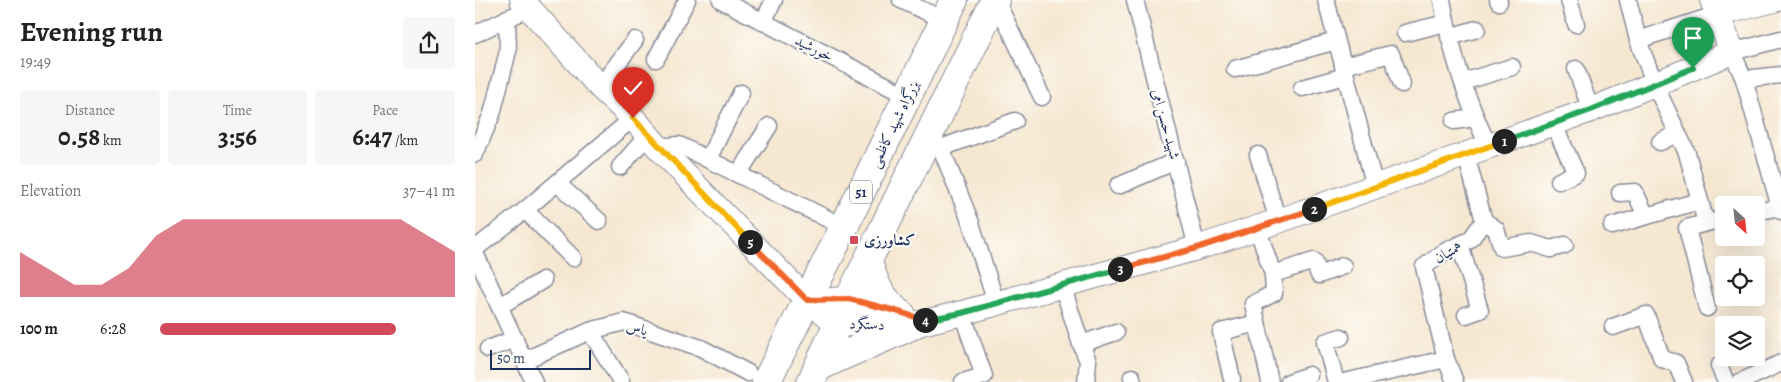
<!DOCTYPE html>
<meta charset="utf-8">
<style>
body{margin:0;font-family:Alegreya,Amiri,serif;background:#f6f6f6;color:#222;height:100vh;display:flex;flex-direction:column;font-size:19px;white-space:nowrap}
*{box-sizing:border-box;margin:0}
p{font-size:16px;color:#767676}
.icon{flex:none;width:28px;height:28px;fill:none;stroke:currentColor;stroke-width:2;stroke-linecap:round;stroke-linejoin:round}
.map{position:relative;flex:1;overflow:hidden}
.panel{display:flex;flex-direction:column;background:#fff;width:475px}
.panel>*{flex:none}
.needle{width:32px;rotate:153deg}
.buttons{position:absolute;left:1240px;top:196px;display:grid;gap:10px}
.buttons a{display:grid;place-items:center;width:50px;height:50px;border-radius:5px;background:#fff;box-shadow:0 5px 20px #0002;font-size:25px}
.scale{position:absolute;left:15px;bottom:12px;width:101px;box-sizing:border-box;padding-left:5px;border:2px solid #1b2f5e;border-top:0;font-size:14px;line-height:18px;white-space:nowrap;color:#1b2f5e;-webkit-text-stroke:4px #fdfcf7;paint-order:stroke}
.pin{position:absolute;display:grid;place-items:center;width:42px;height:42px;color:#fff;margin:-51px -21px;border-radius:50% 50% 50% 0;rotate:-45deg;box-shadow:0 0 5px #0007}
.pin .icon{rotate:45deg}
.km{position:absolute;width:25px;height:25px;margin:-12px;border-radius:50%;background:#222;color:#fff;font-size:14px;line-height:25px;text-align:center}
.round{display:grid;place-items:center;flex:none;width:52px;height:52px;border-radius:5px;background:#f6f6f6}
.summary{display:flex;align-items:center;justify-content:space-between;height:85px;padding:0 20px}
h1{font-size:28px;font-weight:700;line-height:38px}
.metrics{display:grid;grid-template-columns:repeat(3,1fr);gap:8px;height:85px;padding:5px 20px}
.metrics div{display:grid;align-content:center;border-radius:5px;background:#f6f6f6;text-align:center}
.metrics b{font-size:25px;font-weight:700}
.metrics small{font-size:14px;font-weight:400}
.metrics p{font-size:14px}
.chart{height:140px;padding:10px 20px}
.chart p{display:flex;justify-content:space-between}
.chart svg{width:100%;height:90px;margin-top:5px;fill:#d1495b;opacity:.7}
ul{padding:0 20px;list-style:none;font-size:16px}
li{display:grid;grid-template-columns:80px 60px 1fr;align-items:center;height:38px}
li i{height:12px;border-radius:6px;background:#d1495b}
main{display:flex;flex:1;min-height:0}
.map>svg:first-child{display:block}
</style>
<main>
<section class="panel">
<div class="summary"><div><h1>Evening run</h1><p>19:49</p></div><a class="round"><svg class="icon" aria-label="share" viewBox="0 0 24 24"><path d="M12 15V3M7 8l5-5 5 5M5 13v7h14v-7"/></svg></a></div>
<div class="metrics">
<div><p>Distance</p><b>0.58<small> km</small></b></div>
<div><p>Time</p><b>3:56</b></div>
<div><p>Pace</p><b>6:47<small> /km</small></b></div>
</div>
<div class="chart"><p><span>Elevation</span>37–41 m</p>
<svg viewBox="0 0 160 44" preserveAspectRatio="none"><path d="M0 44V22L10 30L20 38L30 38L40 30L50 14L60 6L70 6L80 6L90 6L100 6L110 6L120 6L130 6L140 6L150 14L160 22V44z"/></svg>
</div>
<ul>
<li><b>100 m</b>6:28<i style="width:80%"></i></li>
</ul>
</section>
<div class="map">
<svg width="1306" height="382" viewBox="0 0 1306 382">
<rect width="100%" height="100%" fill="#fdfcf7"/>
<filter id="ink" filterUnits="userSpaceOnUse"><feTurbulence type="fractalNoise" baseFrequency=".02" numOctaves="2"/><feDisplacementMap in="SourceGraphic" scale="10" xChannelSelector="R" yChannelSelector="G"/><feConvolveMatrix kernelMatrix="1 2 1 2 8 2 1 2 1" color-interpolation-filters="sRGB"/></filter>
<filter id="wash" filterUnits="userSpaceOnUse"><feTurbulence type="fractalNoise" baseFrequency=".0096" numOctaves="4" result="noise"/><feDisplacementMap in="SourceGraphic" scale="20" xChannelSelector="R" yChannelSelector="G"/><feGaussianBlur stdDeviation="1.12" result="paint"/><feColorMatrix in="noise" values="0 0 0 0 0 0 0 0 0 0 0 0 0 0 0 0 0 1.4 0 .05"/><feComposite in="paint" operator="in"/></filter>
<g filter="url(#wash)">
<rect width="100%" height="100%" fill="#f6e7d1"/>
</g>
<g filter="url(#ink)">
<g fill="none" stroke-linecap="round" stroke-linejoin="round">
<defs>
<g id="street">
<polyline points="246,0 432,96"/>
<polyline points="426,0 469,20"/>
<polyline points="521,0 567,97"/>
<polyline points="660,0 722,248"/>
<polyline points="851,0 900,187"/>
<path d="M967,0C976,51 991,100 1014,147"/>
<polyline points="1023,0 1024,2"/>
<polyline points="1094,0 1101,24"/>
<polyline points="1153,0 1163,40 1180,85 1212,153 1231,223 1249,219"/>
<polyline points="288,22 299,0"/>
<polyline points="930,33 971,23"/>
<polyline points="0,34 42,14"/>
<polyline points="974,37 1002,29"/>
<polyline points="1306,39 1257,52 1269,79 1306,211"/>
<polyline points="1163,40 1243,14"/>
<polyline points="181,59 212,0"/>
<polyline points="868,66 916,54 927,84"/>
<polyline points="760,69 861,41"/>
<polyline points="1101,69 1116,110"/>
<polyline points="1269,79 1306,75"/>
<polyline points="988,82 1037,67"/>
<polyline points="125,87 160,40"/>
<polyline points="827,88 870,76"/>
<polyline points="979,121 1000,118"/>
<polyline points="1078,123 1101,173 1084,181"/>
<polyline points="452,139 466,148 496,223 521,303"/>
<polyline points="1185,142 1202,134"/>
<polyline points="183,147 204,145 369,227"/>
<polyline points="466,148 540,121"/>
<polyline points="0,154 17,114 33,51 32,18"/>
<polyline points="783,155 803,221"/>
<polyline points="233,159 266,93"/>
<polyline points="145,167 173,135"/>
<polyline points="263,174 294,126"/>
<polyline points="82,183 124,221"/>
<polyline points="643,186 701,161"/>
<polyline points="1145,193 1160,192 1171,216"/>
<polyline points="50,210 98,258"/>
<polyline points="1281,212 1305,207"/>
<polyline points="1009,221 1021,229 1027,248 1056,243 1076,249 1090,245"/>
<polyline points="1231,223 1212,228 1232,308"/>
<polyline points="1137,226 1224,201"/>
<polyline points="782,227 798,274 799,293 778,304 795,382"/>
<polyline points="985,245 1005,310 991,315"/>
<polyline points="0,249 50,210 158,118"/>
<polyline points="0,253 59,382"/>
<polyline points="798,274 839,261 844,275 868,266"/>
<polyline points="587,285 606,344 613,361 611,382"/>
<polyline points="25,306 68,280"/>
<polyline points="487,313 509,376 488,382"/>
<polyline points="1138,327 1171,315 1187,359 1201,363 1209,382"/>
<polyline points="115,331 146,381"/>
<polyline points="606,344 641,332"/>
<polyline points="13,349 40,339"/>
<polyline points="50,360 115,331 149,322 226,348 273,373"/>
<polyline points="1244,366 1251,382"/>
<polyline points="657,377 658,382"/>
<polyline points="757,379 746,332 782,323"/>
<polyline points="814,382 834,375"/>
<polyline points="861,382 850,342 866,337"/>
<polyline points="869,382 971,359"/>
<polyline points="980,382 971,359 949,267 969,252 995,240 1009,221 991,155"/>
<polyline points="1265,382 1306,363"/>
</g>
<g id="secondary">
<polyline points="47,0 125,87 158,118 183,147 332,300 363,323 393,326 438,325 487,313 722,248 803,221 1116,110 1257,52 1237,0"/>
<polyline points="1243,14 1299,0"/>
<polyline points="356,300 374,299 428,313"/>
</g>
<g id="highway">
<path d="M393,262C401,287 403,292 421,311"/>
<path d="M344,367C375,351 407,340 438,325"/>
<polyline points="291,382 369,227 479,0"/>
<polyline points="336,382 374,299 520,0"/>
</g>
</defs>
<!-- street casing -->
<use href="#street" stroke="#888b98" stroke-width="19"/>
<!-- secondary casing -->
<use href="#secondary" stroke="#888b98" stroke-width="26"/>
<!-- highway casing -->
<use href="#highway" stroke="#888b98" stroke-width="30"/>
<!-- street -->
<use href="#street" stroke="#fff" stroke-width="16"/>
<!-- secondary -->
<use href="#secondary" stroke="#fff" stroke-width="24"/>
<!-- highway -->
<use href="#highway" stroke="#fff" stroke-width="28"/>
</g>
</g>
<g fill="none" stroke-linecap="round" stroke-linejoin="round" filter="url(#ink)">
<defs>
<polyline id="split-1" points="1029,141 1116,110 1218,68"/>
<polyline id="split-2" points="839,209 1029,141"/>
<polyline id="split-3" points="645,269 722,248 839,209"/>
<polyline id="split-4" points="450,320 487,313 645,269"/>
<polyline id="split-5" points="275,242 332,300 374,299 421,311 450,320"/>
<polyline id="split-6" points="158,118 275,242"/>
</defs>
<!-- split-1 casing -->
<use href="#split-1" stroke="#fff" stroke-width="10"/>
<!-- split-2 casing -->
<use href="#split-2" stroke="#fff" stroke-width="10"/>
<!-- split-3 casing -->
<use href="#split-3" stroke="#fff" stroke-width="10"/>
<!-- split-4 casing -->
<use href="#split-4" stroke="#fff" stroke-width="10"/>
<!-- split-5 casing -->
<use href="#split-5" stroke="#fff" stroke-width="10"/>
<!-- split-6 casing -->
<use href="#split-6" stroke="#fff" stroke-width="10"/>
<!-- split-1 -->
<use href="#split-1" stroke="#22a559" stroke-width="6"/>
<!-- split-2 -->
<use href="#split-2" stroke="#f5b400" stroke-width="6"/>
<!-- split-3 -->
<use href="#split-3" stroke="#f0652b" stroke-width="6"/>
<!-- split-4 -->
<use href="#split-4" stroke="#22a559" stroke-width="6"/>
<!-- split-5 -->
<use href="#split-5" stroke="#f0652b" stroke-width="6"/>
<!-- split-6 -->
<use href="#split-6" stroke="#f5b400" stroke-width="6"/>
</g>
<!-- markers -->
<rect fill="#d1495b" stroke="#fdfcf7" stroke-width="2" x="374" y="235" width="10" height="10" rx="2.5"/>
<g text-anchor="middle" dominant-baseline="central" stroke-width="4.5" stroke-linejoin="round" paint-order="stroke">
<!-- shield labels -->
<rect fill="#fdfcf7" stroke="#5f6c8c" stroke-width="1" x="375" y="180.5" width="22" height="23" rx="4"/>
<g font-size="14" font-weight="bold" fill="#1b2f5e">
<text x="386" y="192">51</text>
</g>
<!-- street labels -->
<g font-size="15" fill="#1b2f5e" stroke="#fdfcf7">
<text transform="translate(339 48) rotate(27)">خورشید</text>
<text transform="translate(419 124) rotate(-64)">بزرگراه شهید کاظمی</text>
<text transform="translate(691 124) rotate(75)">شهید حسن امی</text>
<text transform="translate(973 252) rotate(-30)">همتیان</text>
<text transform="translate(392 324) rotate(2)">دستگرد</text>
<text transform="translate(162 328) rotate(15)">یاس</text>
</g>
<!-- poi labels -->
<g font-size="15" font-weight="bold" fill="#1b2f5e" stroke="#fdfcf7" text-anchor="start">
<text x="389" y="240">کشاورزی</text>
</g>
</g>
</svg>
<div class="buttons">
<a><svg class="needle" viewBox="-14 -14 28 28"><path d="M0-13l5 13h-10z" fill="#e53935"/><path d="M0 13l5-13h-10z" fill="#767676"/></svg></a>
<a><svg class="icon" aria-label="locate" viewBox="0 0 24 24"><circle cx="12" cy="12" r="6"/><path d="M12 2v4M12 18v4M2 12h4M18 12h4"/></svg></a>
<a><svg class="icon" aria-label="layers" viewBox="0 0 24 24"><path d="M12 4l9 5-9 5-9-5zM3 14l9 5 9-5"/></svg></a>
</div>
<div class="scale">50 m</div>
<div class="pin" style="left:1218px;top:68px;background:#1e9e55"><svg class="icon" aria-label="arrive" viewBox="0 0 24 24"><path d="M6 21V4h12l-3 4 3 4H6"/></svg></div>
<div class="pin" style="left:158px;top:118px;background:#d93025"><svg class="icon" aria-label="check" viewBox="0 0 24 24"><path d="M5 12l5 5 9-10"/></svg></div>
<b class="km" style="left:1029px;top:141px">1</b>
<b class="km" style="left:839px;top:209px">2</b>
<b class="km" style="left:645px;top:269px">3</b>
<b class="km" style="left:450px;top:320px">4</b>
<b class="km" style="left:275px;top:242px">5</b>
</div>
</main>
